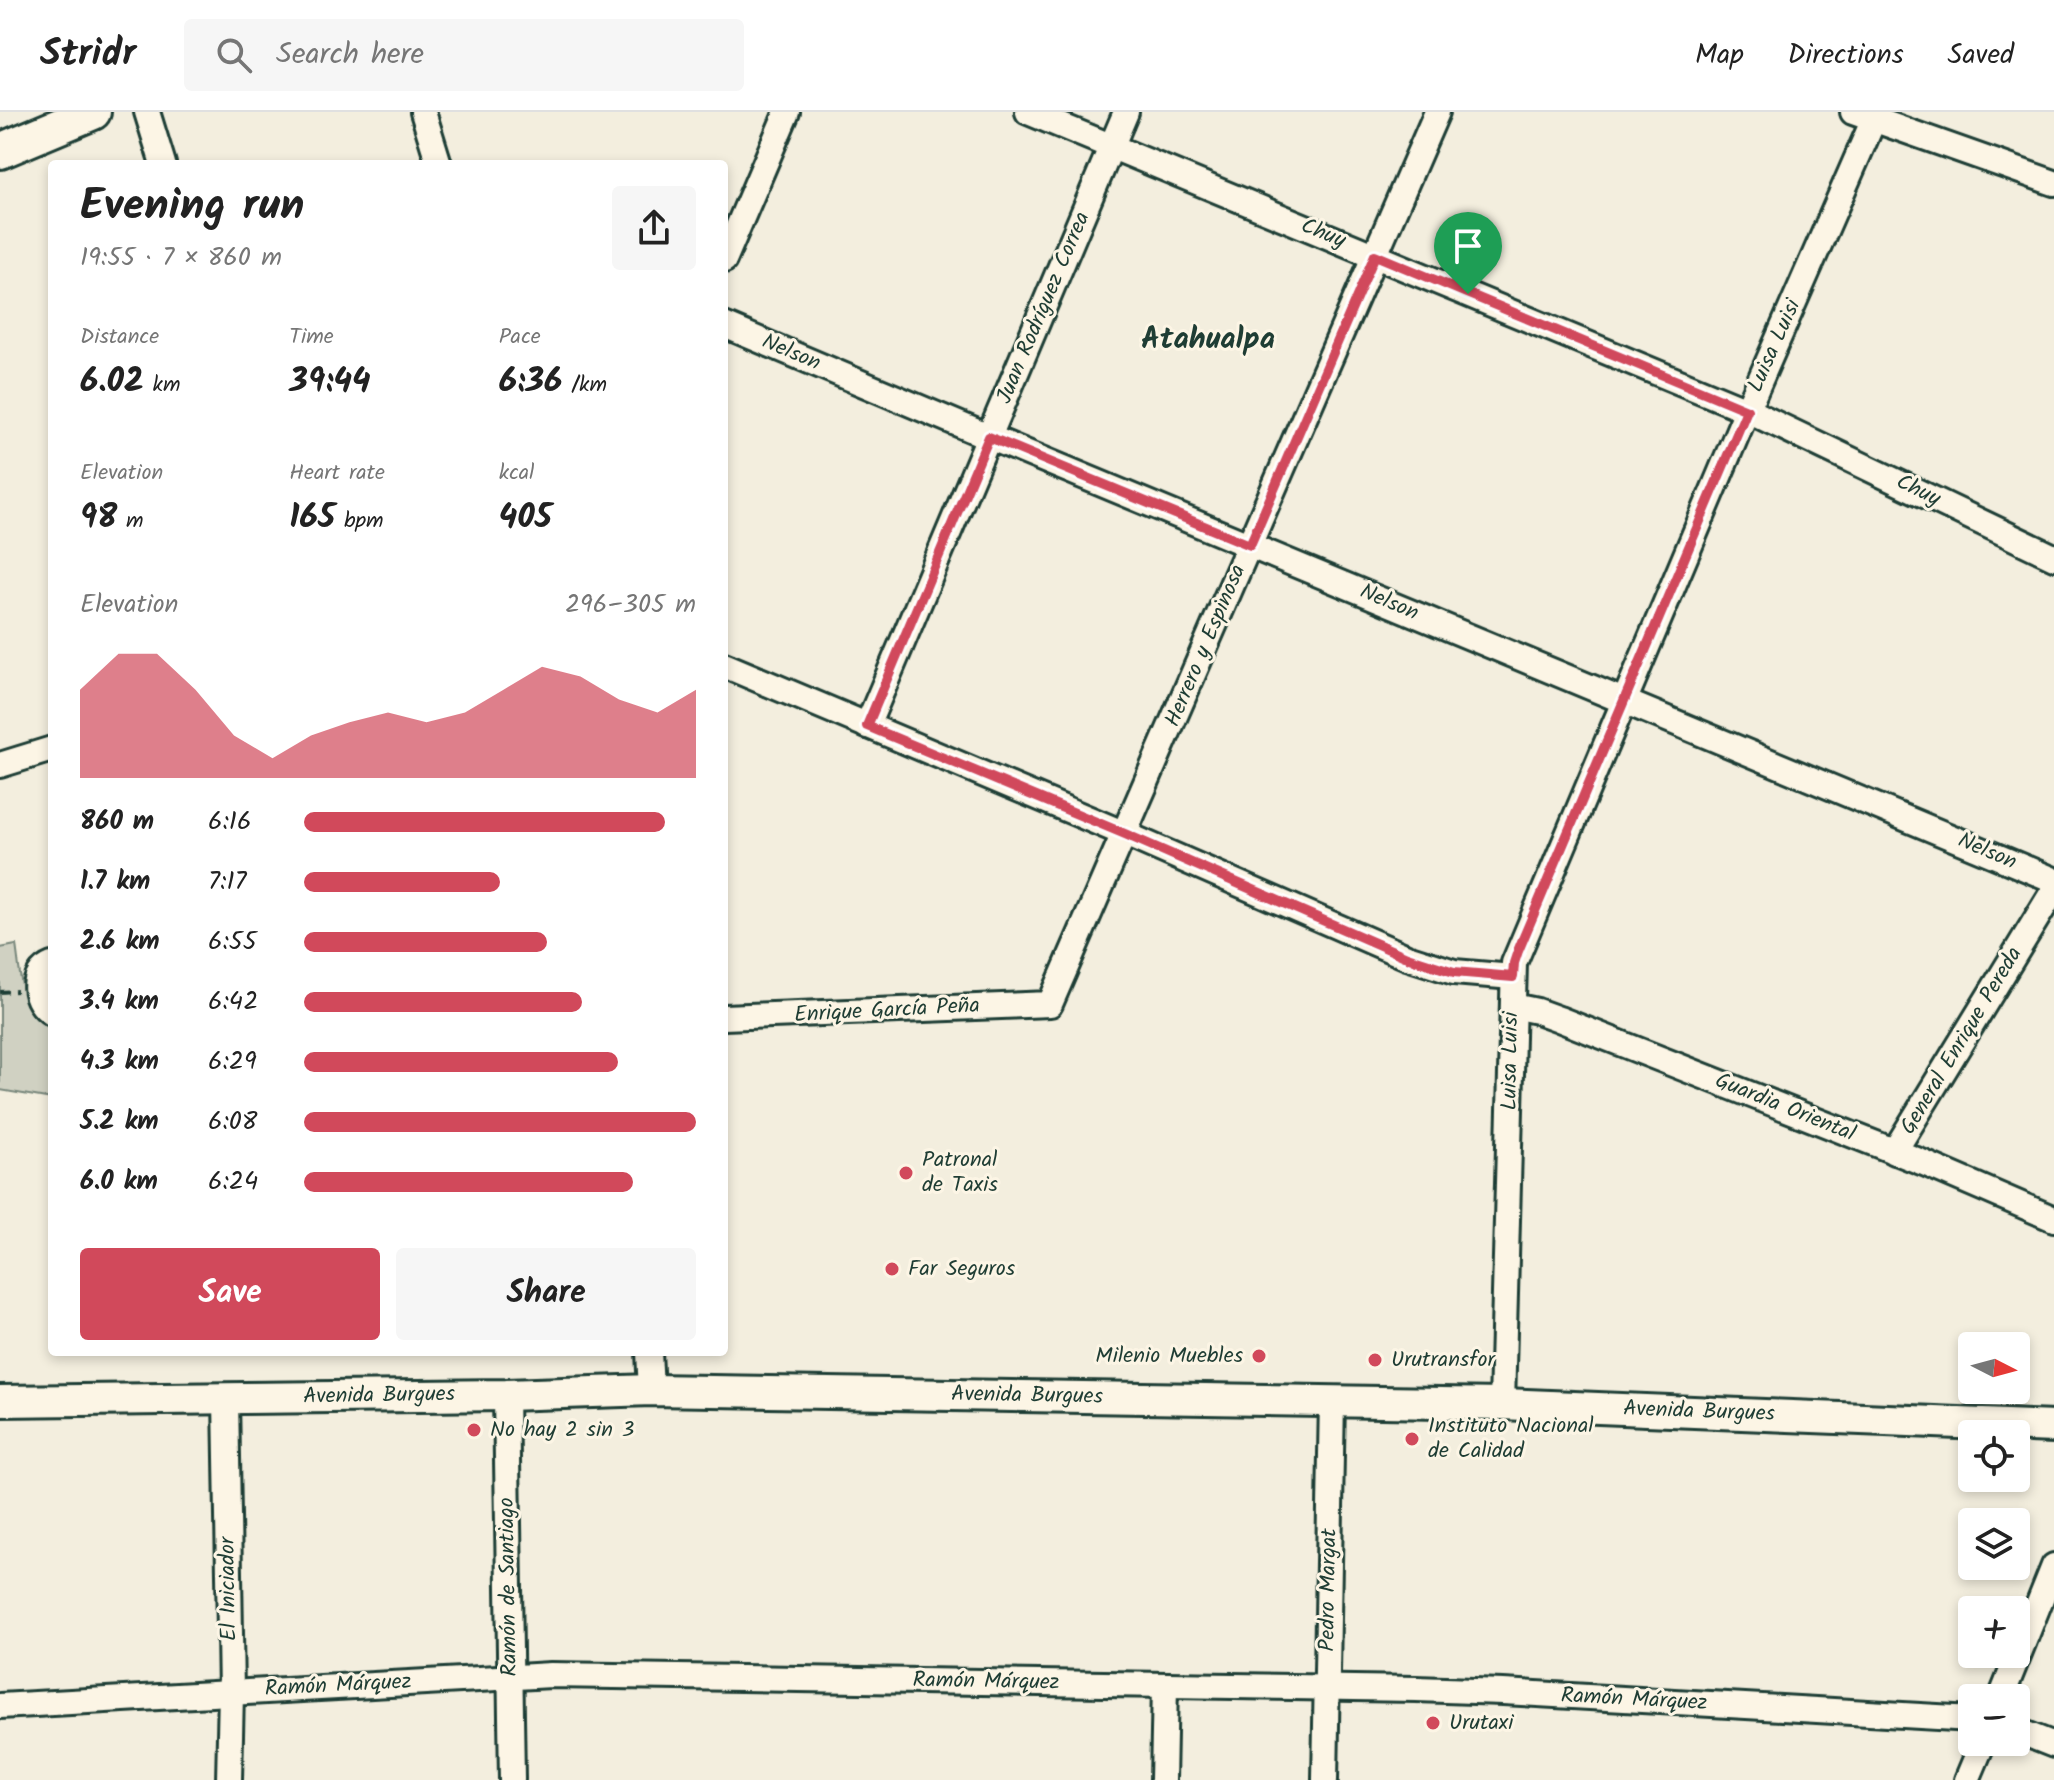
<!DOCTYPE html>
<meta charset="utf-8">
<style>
body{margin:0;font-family:Kalam,sans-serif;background:#f6f6f6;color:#222;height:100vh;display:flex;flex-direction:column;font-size:30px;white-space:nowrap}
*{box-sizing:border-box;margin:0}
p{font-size:26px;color:#767676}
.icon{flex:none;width:44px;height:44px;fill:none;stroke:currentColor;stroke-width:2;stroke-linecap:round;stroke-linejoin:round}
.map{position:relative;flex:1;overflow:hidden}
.drawer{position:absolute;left:48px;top:48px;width:680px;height:1196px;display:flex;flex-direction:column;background:#fff;border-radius:8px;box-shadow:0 4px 12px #0003}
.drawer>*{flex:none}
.needle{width:52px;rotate:96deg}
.fabs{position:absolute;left:1958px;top:1220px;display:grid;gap:16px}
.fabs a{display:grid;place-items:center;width:72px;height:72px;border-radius:8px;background:#fff;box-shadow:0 4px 12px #0003;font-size:40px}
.pin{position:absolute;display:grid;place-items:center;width:68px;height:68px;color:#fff;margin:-82px -34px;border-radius:50% 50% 50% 0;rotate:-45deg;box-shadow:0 0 8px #0007}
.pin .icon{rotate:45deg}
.round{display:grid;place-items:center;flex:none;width:84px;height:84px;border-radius:8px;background:#f6f6f6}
.overview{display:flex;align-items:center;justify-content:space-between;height:136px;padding:0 32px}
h1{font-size:44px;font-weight:700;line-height:60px}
.stats{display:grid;grid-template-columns:repeat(3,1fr);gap:12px;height:136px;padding:8px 32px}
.stats div{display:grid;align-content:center}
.stats b{font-size:34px;font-weight:700}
.stats small{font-size:22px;font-weight:400}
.stats p{font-size:22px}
.chart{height:224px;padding:16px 32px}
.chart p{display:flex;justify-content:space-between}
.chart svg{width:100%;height:144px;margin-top:8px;fill:#d1495b;opacity:.7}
.action{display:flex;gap:16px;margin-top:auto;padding:16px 32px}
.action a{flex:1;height:92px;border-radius:8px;background:#d1495b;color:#fff;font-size:32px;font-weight:700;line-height:92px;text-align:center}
.action a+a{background:#f6f6f6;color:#222}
ul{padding:0 32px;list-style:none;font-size:26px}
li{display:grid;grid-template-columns:128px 96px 1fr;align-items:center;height:60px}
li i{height:20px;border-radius:10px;background:#d1495b}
header{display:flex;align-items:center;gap:48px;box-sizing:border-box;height:112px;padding:0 40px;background:#fff;border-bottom:2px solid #e0e0e0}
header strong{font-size:38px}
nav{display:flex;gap:44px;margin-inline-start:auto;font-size:28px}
.search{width:560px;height:72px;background:#f6f6f6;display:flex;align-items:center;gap:20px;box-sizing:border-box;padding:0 28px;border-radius:8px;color:#767676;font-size:30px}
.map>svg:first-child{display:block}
</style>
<header>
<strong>Stridr</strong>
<div class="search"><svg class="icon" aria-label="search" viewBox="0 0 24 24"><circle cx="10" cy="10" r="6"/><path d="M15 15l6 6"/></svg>Search here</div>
<nav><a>Map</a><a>Directions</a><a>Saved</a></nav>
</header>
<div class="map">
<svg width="2054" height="1668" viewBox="0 0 2054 1668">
<rect width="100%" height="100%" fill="#f3eede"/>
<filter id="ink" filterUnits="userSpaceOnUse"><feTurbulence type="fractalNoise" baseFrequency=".0125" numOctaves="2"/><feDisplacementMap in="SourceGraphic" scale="16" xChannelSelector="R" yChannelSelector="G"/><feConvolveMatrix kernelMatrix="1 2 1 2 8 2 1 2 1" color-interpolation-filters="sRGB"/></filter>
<g filter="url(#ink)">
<!-- green -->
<path fill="#d0d1c2" stroke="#78877b" stroke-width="2" d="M16,833C21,863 19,901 52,913V987L0,978V836Z"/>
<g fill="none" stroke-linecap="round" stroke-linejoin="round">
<defs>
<g id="minor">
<polyline points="147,0 163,52"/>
<polyline points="423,0 439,52"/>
<polyline points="1028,0 1747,298 2054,445"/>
<polyline points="1853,0 2054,71"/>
<polyline points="724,148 787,0"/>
<polyline points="724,213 989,325 2054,768"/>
<polyline points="724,553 1125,722 1407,845 1454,860 1513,865"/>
<polyline points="867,614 1126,0"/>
<polyline points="0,653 52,637"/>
<path d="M52,853C29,862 33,890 52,901"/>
<polyline points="1513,894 1537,899 1559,907 1924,1051 2054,1107"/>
<polyline points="724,905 1050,892 1437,0"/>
<polyline points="1894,1040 2054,778"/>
<polyline points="649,1240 651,1278"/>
<polyline points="506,1283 512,1668"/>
<polyline points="226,1286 231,1580 229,1668"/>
<polyline points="1502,1292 1514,851 1747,298 1874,7"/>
<polyline points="2001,1586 2054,1454"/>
<polyline points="0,1594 551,1563 1416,1577 1503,1580 1972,1607"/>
<polyline points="2016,1618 2054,1633"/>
<polyline points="1163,1668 1165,1573"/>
<polyline points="1325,1668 1332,1288"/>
<polyline points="1967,1668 1983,1630"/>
</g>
<polyline id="tertiary" points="0,1289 506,1283 651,1278 1502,1292 2054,1315"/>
<polyline id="secondary" points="0,39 93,0"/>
</defs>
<!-- minor casing -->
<use href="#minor" stroke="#1f3d34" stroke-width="30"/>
<!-- tertiary casing -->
<use href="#tertiary" stroke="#1f3d34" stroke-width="36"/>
<!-- secondary casing -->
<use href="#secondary" stroke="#1f3d34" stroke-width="40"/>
<!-- path -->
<polyline stroke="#1f3d34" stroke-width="4" stroke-dasharray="8 6" stroke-linecap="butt" points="0,880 17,879"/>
<!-- minor -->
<use href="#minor" stroke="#fcf5e5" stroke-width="24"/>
<!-- tertiary -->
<use href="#tertiary" stroke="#fcf5e5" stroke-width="30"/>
<!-- secondary -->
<use href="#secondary" stroke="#fcf5e5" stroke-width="34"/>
</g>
</g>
<g fill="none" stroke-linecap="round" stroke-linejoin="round" filter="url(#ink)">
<defs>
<polygon id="route" points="1375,143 1747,298 1518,839 1514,851 1513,865 1454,860 1407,845 1125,722 867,614 989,325 1250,433"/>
</defs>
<!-- route casing -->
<use href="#route" stroke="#fff" stroke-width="16"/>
<!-- route -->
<use href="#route" stroke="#d1495b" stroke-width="10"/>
</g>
<!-- markers -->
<g fill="#d1495b" stroke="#fcf5e5" stroke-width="3">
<circle cx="906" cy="1061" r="8"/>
<circle cx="892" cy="1157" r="8"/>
<circle cx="1259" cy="1244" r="8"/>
<circle cx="1375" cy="1248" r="8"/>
<circle cx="474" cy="1318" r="8"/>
<circle cx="1412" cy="1327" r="8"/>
<circle cx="1433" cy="1611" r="8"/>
</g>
<g text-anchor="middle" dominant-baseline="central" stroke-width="6" stroke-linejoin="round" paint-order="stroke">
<!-- street labels -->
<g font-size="22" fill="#1f3d34" stroke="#fcf5e5">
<text transform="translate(1323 122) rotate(22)">Chuy</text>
<text transform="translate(1044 196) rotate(-67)">Juan Rodríguez Correa</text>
<text transform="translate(1775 234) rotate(-66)">Luisa Luisi</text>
<text transform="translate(791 241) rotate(23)">Nelson</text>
<text transform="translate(1918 379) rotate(26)">Chuy</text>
<text transform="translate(1389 491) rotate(23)">Nelson</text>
<text transform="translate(1206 534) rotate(-67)">Herrero y Espinosa</text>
<text transform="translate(1987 740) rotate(23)">Nelson</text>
<text transform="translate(887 899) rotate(-3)">Enrique García Peña</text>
<text transform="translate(1962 929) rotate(-59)">General Enrique Pereda</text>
<text transform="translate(1511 949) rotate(-89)">Luisa Luisi</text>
<text transform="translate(1785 996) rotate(22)">Guardia Oriental</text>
<text transform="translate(379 1284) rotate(-1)">Avenida Burgues</text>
<text transform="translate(1027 1284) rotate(1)">Avenida Burgues</text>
<text transform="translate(1699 1300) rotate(2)">Avenida Burgues</text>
<text transform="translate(509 1475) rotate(-91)">Ramón de Santiago</text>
<text transform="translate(229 1477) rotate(-91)">El Iniciador</text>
<text transform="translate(1329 1478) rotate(-89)">Pedro Margat</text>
<text transform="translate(986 1570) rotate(1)">Ramón Márquez</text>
<text transform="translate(338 1574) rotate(-3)">Ramón Márquez</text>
<text transform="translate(1634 1588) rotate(3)">Ramón Márquez</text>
</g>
<!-- poi labels -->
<g font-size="22" fill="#1f3d34" stroke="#fcf5e5" text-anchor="start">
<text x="922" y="1048">Patronal<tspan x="922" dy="25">de Taxis</tspan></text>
<text x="908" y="1157">Far Seguros</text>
<text x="1243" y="1244" text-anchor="end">Milenio Muebles</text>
<text x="1391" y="1248">Urutransfor</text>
<text x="1428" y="1314">Instituto Nacional<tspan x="1428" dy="25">de Calidad</tspan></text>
<text x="490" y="1318">No hay 2 sin 3</text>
<text x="1449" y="1611">Urutaxi</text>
</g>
<!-- district labels -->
<g font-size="30" font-weight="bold" fill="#1f3d34" stroke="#fcf5e5">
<text x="1208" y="228">Atahualpa</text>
</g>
</g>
</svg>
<div class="fabs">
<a><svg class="needle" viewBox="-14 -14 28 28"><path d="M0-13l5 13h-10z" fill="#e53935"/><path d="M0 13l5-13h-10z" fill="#767676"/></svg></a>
<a><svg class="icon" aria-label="locate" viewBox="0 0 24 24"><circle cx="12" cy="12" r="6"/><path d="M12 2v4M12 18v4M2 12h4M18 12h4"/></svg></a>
<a><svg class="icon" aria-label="layers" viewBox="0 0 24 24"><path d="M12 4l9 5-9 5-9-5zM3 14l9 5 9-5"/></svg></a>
<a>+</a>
<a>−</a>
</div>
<div class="pin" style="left:1468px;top:182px;background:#1e9e55"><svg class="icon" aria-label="arrive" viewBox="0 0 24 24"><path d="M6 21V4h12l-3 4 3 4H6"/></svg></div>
<section class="drawer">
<div class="overview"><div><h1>Evening run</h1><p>19:55 · 7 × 860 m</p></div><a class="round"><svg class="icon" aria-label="share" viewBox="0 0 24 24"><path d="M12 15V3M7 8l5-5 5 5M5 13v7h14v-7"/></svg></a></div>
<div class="stats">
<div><p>Distance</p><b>6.02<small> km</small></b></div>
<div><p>Time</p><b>39:44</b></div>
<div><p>Pace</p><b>6:36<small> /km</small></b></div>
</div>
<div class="stats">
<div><p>Elevation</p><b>98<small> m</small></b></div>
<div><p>Heart rate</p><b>165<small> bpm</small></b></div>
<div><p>kcal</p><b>405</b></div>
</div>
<div class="chart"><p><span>Elevation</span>296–305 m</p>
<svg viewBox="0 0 160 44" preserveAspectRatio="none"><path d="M0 44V17L10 6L20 6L30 17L40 31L50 38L60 31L70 27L80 24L90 27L100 24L110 17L120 10L130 13L140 20L150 24L160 17V44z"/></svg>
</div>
<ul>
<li><b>860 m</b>6:16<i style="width:92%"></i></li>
<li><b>1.7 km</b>7:17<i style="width:50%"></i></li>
<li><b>2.6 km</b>6:55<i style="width:62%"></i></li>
<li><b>3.4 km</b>6:42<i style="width:71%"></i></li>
<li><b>4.3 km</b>6:29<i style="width:80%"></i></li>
<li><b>5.2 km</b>6:08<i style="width:100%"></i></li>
<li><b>6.0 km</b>6:24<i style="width:84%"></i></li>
</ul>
<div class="action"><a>Save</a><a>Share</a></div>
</section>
</div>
